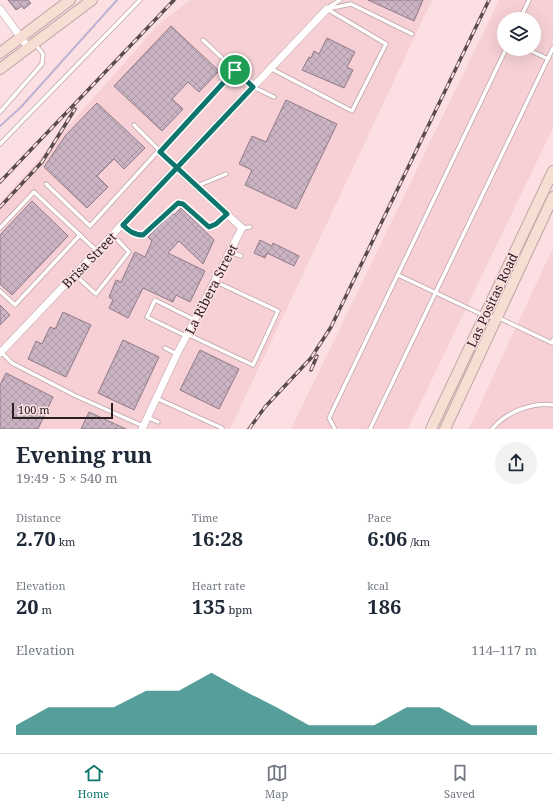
<!DOCTYPE html>
<meta charset="utf-8">
<style>
body{margin:0;font-family:"Noto Serif",serif;background:#f2f2f3;color:#1f2937;height:100vh;display:flex;flex-direction:column;font-size:15px;white-space:nowrap}
*{box-sizing:border-box;margin:0}
p{font-size:13px;color:#747a83}
.icon{flex:none;width:22px;height:22px;fill:none;stroke:currentColor;stroke-width:2;stroke-linecap:round;stroke-linejoin:round}
.map{position:relative;height:429px;overflow:hidden}
.side{display:flex;flex-direction:column;background:#fff;flex:1}
.side>*{flex:none}
.controls{position:absolute;left:497px;top:12px;display:grid;gap:8px}
.controls a{display:grid;place-items:center;width:44px;height:44px;border-radius:50%;background:#fff;box-shadow:0 4px 16px #0002;font-size:20px}
.scale{position:absolute;left:12px;bottom:10px;width:101px;box-sizing:border-box;padding-left:4px;border:2px solid #2b2021;border-top:0;font-size:11px;line-height:14px;white-space:nowrap;color:#2b2021;-webkit-text-stroke:3px #fcdfe2;paint-order:stroke}
.pin{position:absolute;display:grid;place-items:center;width:34px;height:34px;color:#fff;margin:-17px;border:2px solid #fff;border-radius:50%;box-shadow:0 1px 4px #0007}
.round{display:grid;place-items:center;flex:none;width:42px;height:42px;border-radius:21px;background:#f2f2f3}
.overview{display:flex;align-items:center;justify-content:space-between;height:68px;padding:0 16px}
h1{font-size:22px;font-weight:700;line-height:30px}
.stats{display:grid;grid-template-columns:repeat(3,1fr);gap:6px;height:68px;padding:4px 16px}
.stats div{display:grid;align-content:center}
.stats b{font-size:20px;font-weight:700}
.stats small{font-size:11px;font-weight:400}
.stats p{font-size:11px}
.chart{height:112px;padding:8px 16px}
.chart p{display:flex;justify-content:space-between}
.chart svg{width:100%;height:72px;margin-top:4px;fill:#0f766e;opacity:.7}
.tabs{display:flex;justify-content:space-around;align-items:center;height:56px;border-top:1px solid #e0e1e3;background:#fff;font-size:11px;color:#747a83}
.tabs a{display:grid;justify-items:center;gap:2px}
.tabs .selected{color:#0f766e}
.map>svg:first-child{display:block}
</style>
<div class="map">
<svg width="553" height="429" viewBox="0 0 553 429">
<defs>
<pattern id="building-cross-hatch" width="8" height="8" patternUnits="userSpaceOnUse"><rect width="8" height="8" fill="#cab4c3"/><path d="M0 0l8 8M0 8l8-8" fill="none" stroke="#ae9aa7"/></pattern>
</defs>
<rect width="100%" height="100%" fill="#fcdfe2"/>
<!-- built -->
<g fill="#f6d0d4" fill-rule="evenodd">
<polygon points="190,0 432,0 230,429 0,429 0,203 159,24"/>
<path d="M499,0H553V128L408,429H291ZM504,19H534V49H504Z"/>
<polygon points="553,248 553,429 469,429 503,355"/>
</g>
<g fill="none" stroke-linecap="round" stroke-linejoin="round">
<!-- stream -->
<polyline stroke="#beb1d4" stroke-width="2" points="0,126 21,107 117,0"/>
</g>
<!-- building -->
<g fill="url(#building-cross-hatch)" stroke="#8f7a89">
<polygon points="8,0 28,0 31,3 24,9 22,6 16,10"/>
<polygon points="368,0 423,0 414,21"/>
<polygon points="171,26 219,71 199,92 188,82 172,99 183,109 162,131 114,86"/>
<polygon points="327,38 355,52 347,67 353,70 344,88 302,70 309,57 311,58 314,51 319,54"/>
<polygon points="286,100 337,124 296,209 245,185 252,170 239,164 252,136 266,142"/>
<polygon points="97,103 145,148 124,169 114,159 97,176 108,187 87,208 44,167 65,136"/>
<polygon points="32,201 68,236 12,295 0,284 0,235"/>
<polygon points="181,208 214,240 203,264 179,241 168,253 205,271 190,302 176,295 173,302 143,288 128,318 109,308 113,300 109,297 116,280 121,282 135,252 145,257 152,241 148,237 172,213 174,215"/>
<polygon points="260,240 272,246 273,243 299,256 294,266 267,253 265,258 254,253"/>
<polygon points="0,305 10,315 0,325"/>
<polygon points="63,312 91,325 66,377 28,359 36,341 42,344 50,327 55,329"/>
<polygon points="123,340 159,357 134,410 98,393"/>
<polygon points="200,350 239,369 219,409 180,390"/>
<polygon points="6,373 53,397 38,429 0,429 0,385"/>
<polygon points="89,412 126,429 81,429"/>
</g>
<g fill="none" stroke-linecap="round" stroke-linejoin="round">
<defs>
<g id="service">
<polyline points="329,7 340,0"/>
<polyline points="327,9 351,4 412,34"/>
<polyline points="520,19 529,0"/>
<polyline points="203,40 253,87 274,97"/>
<polyline points="527,49 548,59"/>
<polyline points="270,68 352,111 386,44 327,9"/>
<polyline points="0,112 42,64 43,54 35,44"/>
<polyline points="134,125 176,167"/>
<polyline points="0,144 140,0"/>
<polyline points="161,151 235,70"/>
<polyline points="46,184 90,226 159,150"/>
<polyline points="197,186 226,174"/>
<path d="M123,225C129,231 134,235 143,235L178,203L183,204L209,227L216,224L227,214"/>
<polyline points="0,228 34,192 97,251"/>
<polyline points="242,228 250,227"/>
<polyline points="230,252 241,256"/>
<polyline points="75,275 96,294 129,252 113,235"/>
<polyline points="398,275 485,316 497,317 552,343 553,340"/>
<polyline points="0,291 15,305 80,235"/>
<polyline points="187,334 253,365 278,311 214,281"/>
<polyline points="186,336 147,317 155,300 195,320"/>
<polyline points="165,348 177,354"/>
<polyline points="1,352 12,363 76,396 143,426"/>
<polyline points="156,398 222,428"/>
<polyline points="147,417 158,422"/>
<polyline points="335,429 329,418 506,49"/>
<polyline points="370,429 553,48"/>
<path d="M492,429C506,412 532,402 553,405"/>
</g>
<g id="minor">
<polyline points="0,9 28,47"/>
<polyline points="0,353 327,9"/>
<polyline points="142,429 177,354 242,228 177,168"/>
</g>
<g id="secondary">
<polyline points="0,53 70,0"/>
<polyline points="0,69 92,0"/>
<polyline points="431,429 553,171"/>
<polyline points="445,429 553,197"/>
</g>
</defs>
<!-- service casing -->
<use href="#service" stroke="#bfa3a6" stroke-width="5"/>
<!-- minor casing -->
<use href="#minor" stroke="#bfa3a6" stroke-width="8"/>
<!-- secondary casing -->
<use href="#secondary" stroke="#bfa3a6" stroke-width="12"/>
<!-- service -->
<use href="#service" stroke="#fff" stroke-width="3.5"/>
<!-- minor -->
<use href="#minor" stroke="#fff" stroke-width="7"/>
<!-- secondary -->
<use href="#secondary" stroke="#f7ded2" stroke-width="10"/>
<defs>
<g id="rail">
<polyline points="0,182 174,0"/>
<polyline points="0,207 42,162 75,109"/>
<polyline points="311,370 317,356"/>
<polyline points="249,429 265,407 311,358 331,327 489,0"/>
</g>
</defs>
<!-- rail casing -->
<use href="#rail" stroke="#594a4c" stroke-width="3.5"/>
<!-- rail -->
<use href="#rail" stroke="#fcdfe2" stroke-width="2" stroke-dasharray="6" stroke-linecap="butt"/>
</g>
<g fill="none" stroke-linecap="round" stroke-linejoin="round">
<defs>
<path id="route" d="M235,70L160,152L227,214L216,224L209,227L183,204L178,203L143,235C134,235 129,231 123,225L253,87L235,70"/>
</defs>
<!-- route casing -->
<use href="#route" stroke="#fff" stroke-width="8"/>
<!-- route -->
<use href="#route" stroke="#0f766e" stroke-width="5"/>
</g>
<g text-anchor="middle" dominant-baseline="central" stroke-width="3" stroke-linejoin="round" paint-order="stroke">
<!-- street labels -->
<g font-size="13" fill="#2b2021" stroke="#fcdfe2">
<text transform="translate(89 260) rotate(-46)">Brisa Street</text>
<text transform="translate(211 289) rotate(-63)">La Ribera Street</text>
<text transform="translate(492 300) rotate(-65)">Las Positas Road</text>
</g>
</g>
</svg>
<div class="controls">
<a><svg class="icon" aria-label="layers" viewBox="0 0 24 24"><path d="M12 4l9 5-9 5-9-5zM3 14l9 5 9-5"/></svg></a>
</div>
<div class="scale">100 m</div>
<div class="pin" style="left:235px;top:70px;background:#1e9e55"><svg class="icon" aria-label="arrive" viewBox="0 0 24 24"><path d="M6 21V4h12l-3 4 3 4H6"/></svg></div>
</div>
<section class="side">
<div class="overview"><div><h1>Evening run</h1><p>19:49 · 5 × 540 m</p></div><a class="round"><svg class="icon" aria-label="share" viewBox="0 0 24 24"><path d="M12 15V3M7 8l5-5 5 5M5 13v7h14v-7"/></svg></a></div>
<div class="stats">
<div><p>Distance</p><b>2.70<small> km</small></b></div>
<div><p>Time</p><b>16:28</b></div>
<div><p>Pace</p><b>6:06<small> /km</small></b></div>
</div>
<div class="stats">
<div><p>Elevation</p><b>20<small> m</small></b></div>
<div><p>Heart rate</p><b>135<small> bpm</small></b></div>
<div><p>kcal</p><b>186</b></div>
</div>
<div class="chart"><p><span>Elevation</span>114–117 m</p>
<svg viewBox="0 0 160 44" preserveAspectRatio="none"><path d="M0 44V38L10 27L20 27L30 27L40 17L50 17L60 6L70 17L80 27L90 38L100 38L110 38L120 27L130 27L140 38L150 38L160 38V44z"/></svg>
</div>
</section>
<nav class="tabs">
<a class="selected"><svg class="icon" aria-label="home" viewBox="0 0 24 24"><path d="M3 11l9-7 9 7M6 9v11h12V9"/></svg>Home</a>
<a><svg class="icon" aria-label="map" viewBox="0 0 24 24"><path d="M3 6l6-2 6 2 6-2v14l-6 2-6-2-6 2zM9 4v14M15 6v14"/></svg>Map</a>
<a><svg class="icon" aria-label="saved" viewBox="0 0 24 24"><path d="M7 4h10v16l-5-4-5 4z"/></svg>Saved</a>
</nav>
